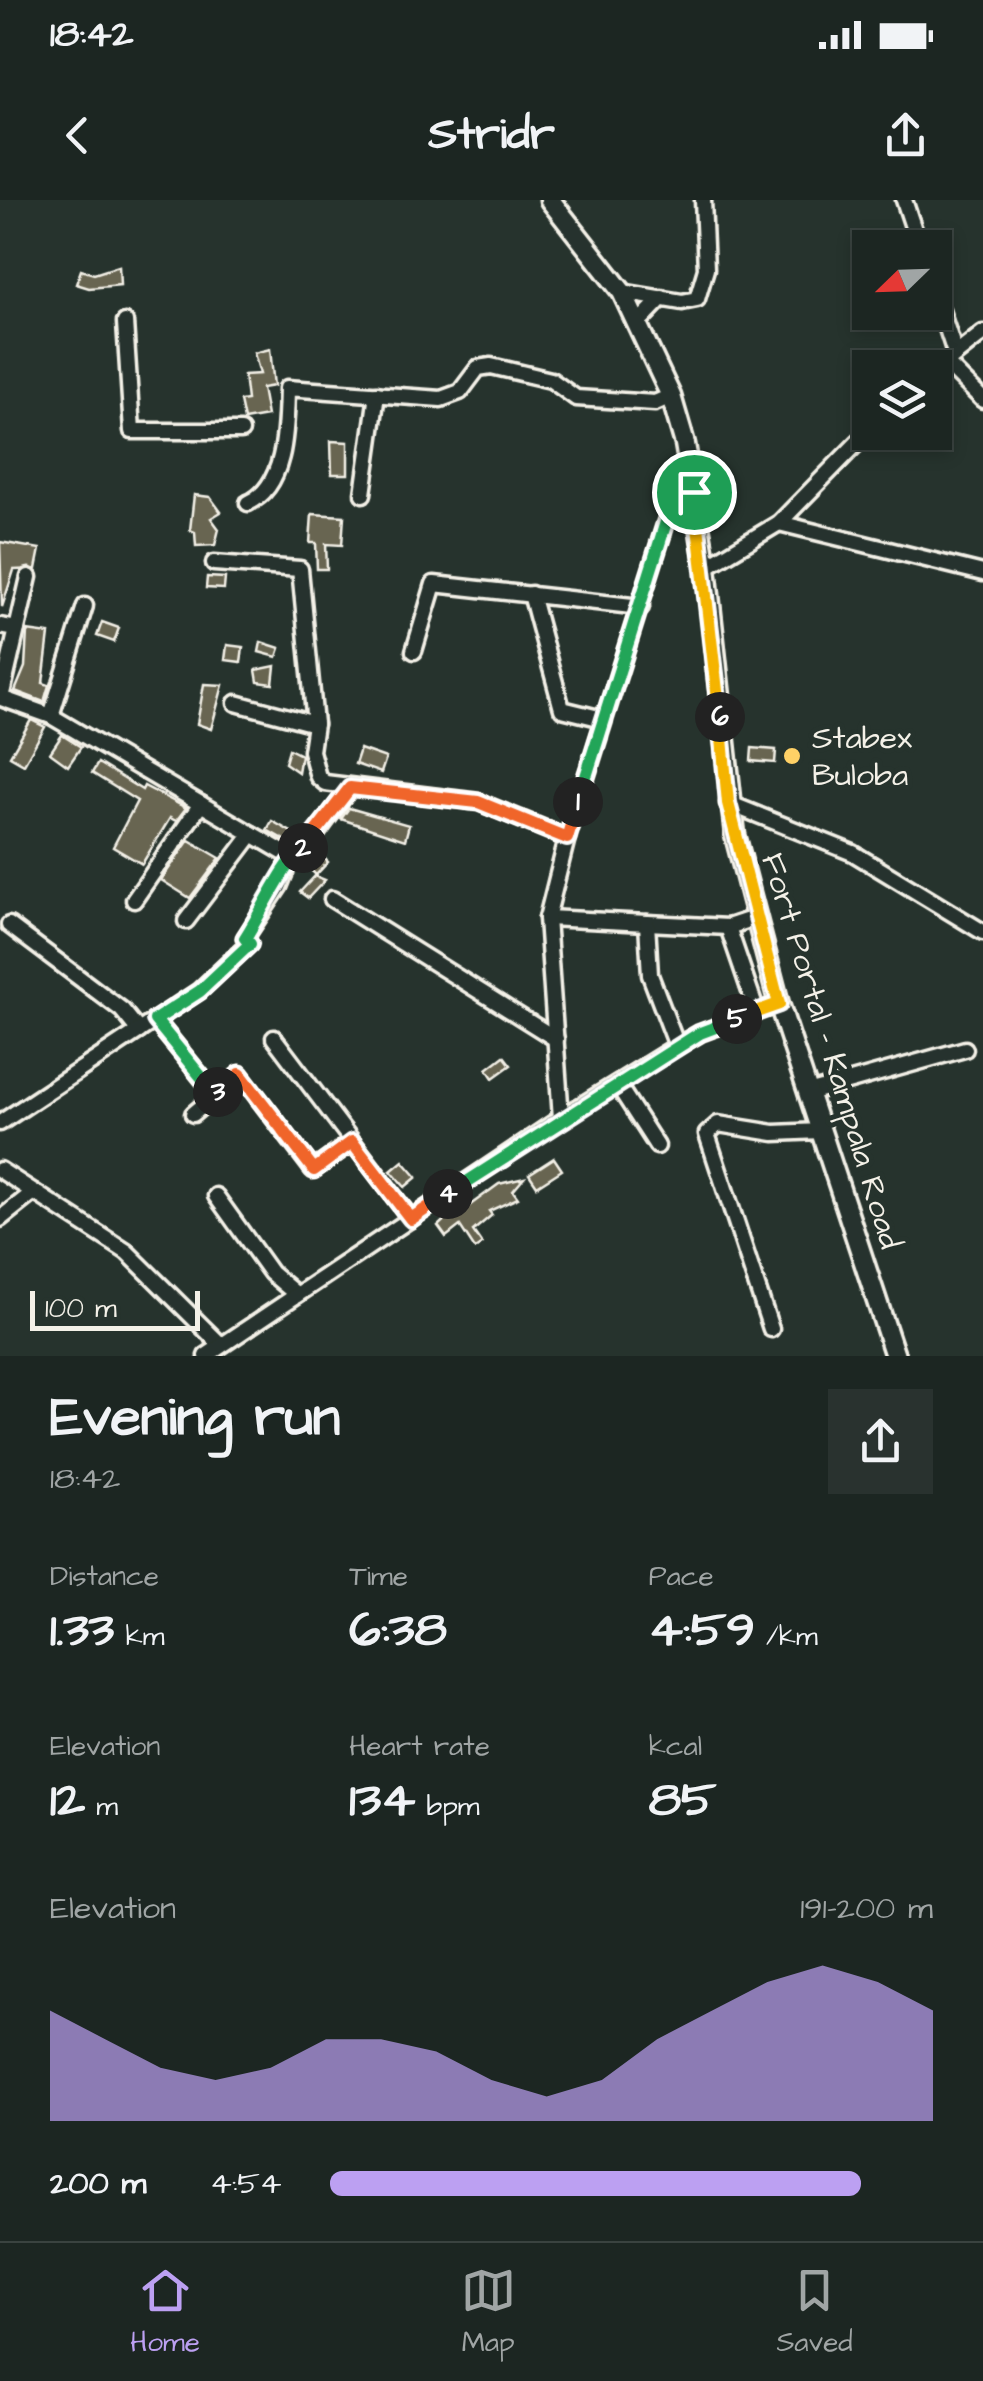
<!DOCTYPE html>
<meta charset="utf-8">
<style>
body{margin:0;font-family:"Architects Daughter",sans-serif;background:#29322f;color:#f1f3f6;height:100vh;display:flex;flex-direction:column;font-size:38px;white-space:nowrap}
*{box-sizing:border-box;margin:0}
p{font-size:32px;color:#a0a5a5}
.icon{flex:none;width:55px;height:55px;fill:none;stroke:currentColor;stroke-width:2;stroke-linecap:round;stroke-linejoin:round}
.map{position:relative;height:1156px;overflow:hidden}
.sheet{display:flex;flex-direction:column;background:#1c2622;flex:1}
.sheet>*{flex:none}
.needle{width:65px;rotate:247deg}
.controls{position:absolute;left:852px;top:30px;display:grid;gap:20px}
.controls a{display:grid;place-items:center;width:100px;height:100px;border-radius:0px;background:#1c2622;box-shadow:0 5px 15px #0003,0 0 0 2px #3a4340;font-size:50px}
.scale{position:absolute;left:30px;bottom:25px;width:170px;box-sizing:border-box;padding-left:10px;border:5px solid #f4f1e8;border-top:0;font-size:28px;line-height:35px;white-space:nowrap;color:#f4f1e8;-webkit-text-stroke:8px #26332d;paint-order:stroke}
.pin{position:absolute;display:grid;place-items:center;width:85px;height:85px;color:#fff;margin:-42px;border:5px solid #fff;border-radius:50%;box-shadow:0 2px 10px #0007}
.km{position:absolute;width:50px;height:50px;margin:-25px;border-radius:50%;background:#222;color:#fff;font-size:28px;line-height:50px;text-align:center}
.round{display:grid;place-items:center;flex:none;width:105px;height:105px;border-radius:0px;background:#29322f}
.head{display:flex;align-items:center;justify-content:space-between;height:170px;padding:0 50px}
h1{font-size:55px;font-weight:700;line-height:75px}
.stats{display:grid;grid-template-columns:repeat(3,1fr);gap:15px;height:170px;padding:10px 50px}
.stats div{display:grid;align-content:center}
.stats b{font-size:50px;font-weight:700}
.stats small{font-size:28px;font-weight:400}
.stats p{font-size:28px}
.chart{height:280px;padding:20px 50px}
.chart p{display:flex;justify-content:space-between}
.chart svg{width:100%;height:180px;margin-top:10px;fill:#bca0f2;opacity:.7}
ul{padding:0 50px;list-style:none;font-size:32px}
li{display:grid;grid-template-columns:160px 120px 1fr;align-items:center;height:75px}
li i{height:25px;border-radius:12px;background:#bca0f2}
.status{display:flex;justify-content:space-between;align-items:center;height:70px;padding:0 50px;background:#1c2622;direction:ltr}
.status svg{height:28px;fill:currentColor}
header{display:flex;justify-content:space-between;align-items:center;height:130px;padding:0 50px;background:#1c2622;font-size:45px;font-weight:700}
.dock{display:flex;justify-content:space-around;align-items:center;height:140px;border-top:2px solid #3a4340;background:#1c2622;font-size:28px;color:#a0a5a5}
.dock a{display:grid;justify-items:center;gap:5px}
.dock .on{color:#bca0f2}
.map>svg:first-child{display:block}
</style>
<div class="status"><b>18:42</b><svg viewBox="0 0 49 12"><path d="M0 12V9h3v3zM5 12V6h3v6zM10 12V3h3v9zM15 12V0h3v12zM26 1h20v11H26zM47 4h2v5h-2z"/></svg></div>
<header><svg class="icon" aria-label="back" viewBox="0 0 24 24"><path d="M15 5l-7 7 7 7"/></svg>Stridr<svg class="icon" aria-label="share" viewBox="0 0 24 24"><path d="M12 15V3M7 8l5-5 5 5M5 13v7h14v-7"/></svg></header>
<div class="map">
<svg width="983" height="1156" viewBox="0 0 983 1156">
<rect width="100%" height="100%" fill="#26332d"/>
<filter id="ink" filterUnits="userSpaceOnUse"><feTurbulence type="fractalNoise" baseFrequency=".01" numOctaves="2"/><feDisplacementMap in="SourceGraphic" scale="20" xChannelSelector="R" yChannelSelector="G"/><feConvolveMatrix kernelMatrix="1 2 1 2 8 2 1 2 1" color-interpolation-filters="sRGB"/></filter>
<g filter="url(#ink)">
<!-- building -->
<g fill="#676551" stroke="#f4f1e8" stroke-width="2.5">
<polygon points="119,66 120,85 89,88 76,84 81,70 94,74"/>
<polygon points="270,149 274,186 262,188 267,216 244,220 240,201 247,200 244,175 260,174 254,153"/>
<polygon points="331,241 348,242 348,274 332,274"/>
<polygon points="194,295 210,297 221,312 211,318 219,329 215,345 196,346 195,332 190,330"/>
<polygon points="312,314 344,316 342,345 326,344 327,369 317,369 316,343 310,343"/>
<polygon points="0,342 40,349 36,369 14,370 2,407"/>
<polygon points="207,377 225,378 224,389 206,388"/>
<polygon points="102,422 119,428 114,442 97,436"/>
<polygon points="27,431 49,434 43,483 49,485 44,502 15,491 25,467"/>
<polygon points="261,442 280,448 277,457 259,452"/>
<polygon points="227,445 243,447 241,462 225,460"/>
<polygon points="275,466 273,484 258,482 256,470"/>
<polygon points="204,484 223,485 211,529 197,524"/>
<polygon points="31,520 45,527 24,564 10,556"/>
<polygon points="62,535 81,547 68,566 50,553"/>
<polygon points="752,548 776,550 775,563 751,561"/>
<polygon points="289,549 301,555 298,572 285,563"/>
<polygon points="360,549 386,558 381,573 355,564"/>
<polygon points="98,563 142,590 144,586 186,608 176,621 170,618 142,664 113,647 137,601 92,573"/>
<polygon points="349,608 409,625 405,640 341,619"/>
<polygon points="272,621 293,633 288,642 267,630"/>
<polygon points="189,640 220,658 190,698 161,680"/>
<polygon points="320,654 328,662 316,675 301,661"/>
<polygon points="315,676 325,680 308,698 300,692"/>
<polygon points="504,856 511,865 493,878 487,869"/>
<polygon points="554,958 562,970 537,986 529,974"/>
<polygon points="403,961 417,977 405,987 391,971"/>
<polygon points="524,978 513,991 518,998 489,1011 492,1015 473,1031 482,1044 475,1049 460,1026 446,1037 438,1026 455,1010 458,1014 499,984"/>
</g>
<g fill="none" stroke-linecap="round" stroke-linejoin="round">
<defs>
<g id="minor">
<polyline points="904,0 920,48"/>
<polyline points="622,92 682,102 697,99 706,69 703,0"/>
<polyline points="935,92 955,153"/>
<polyline points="125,122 132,231 241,231"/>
<polyline points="638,123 662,98"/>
<polyline points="945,162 983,200"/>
<polyline points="935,171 983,133"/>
<polyline points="363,294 377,194"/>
<path d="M248,303C287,286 286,225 287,188L441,199L460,192L478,168L491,166L551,180L576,198L655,203L671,196"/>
<polyline points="779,323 983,373"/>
<polyline points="214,363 300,369 315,524 311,551 318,577 325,583 479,602 567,638"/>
<polyline points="706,367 779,323 870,230"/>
<polyline points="29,377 1,498 51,516 286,654 308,645 350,588"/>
<polyline points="531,394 562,509 603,519"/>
<polyline points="0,426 17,429"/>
<polyline points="414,451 434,384 641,407"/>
<polyline points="236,503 315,524"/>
<polyline points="51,516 85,406"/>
<polyline points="728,603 853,653 983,732"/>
<polyline points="332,699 556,839"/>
<polyline points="134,700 201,604"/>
<polyline points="547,718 728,727 755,718"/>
<polyline points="186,721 252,634"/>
<polyline points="647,723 650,775 677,846"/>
<polyline points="9,725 122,810 139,831"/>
<polyline points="728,727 757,812"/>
<polyline points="155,820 216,895"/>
<polyline points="274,838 411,1019"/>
<polyline points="617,884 657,946"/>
<polyline points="808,893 965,849"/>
<polyline points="193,914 240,874 313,970 352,942"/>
<polyline points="561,918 547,718 567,638 671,306 680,296 694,293"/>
<polyline points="0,923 199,791 249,744 245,738 279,687 292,655"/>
<polyline points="0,970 127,1052 221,1145"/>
<polyline points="216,996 271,1073 297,1095"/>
<polyline points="0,1019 34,992"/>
<polyline points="771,1129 707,934 718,924 774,933 821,931"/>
<polyline points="206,1156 561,918 677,846 700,833 779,804"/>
</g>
<polyline id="major" points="550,0 622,92 671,196 685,244 706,367 735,635 779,804 895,1156"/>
</defs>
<!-- minor casing -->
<use href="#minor" stroke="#f4f1e8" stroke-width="21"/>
<!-- major casing -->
<use href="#major" stroke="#f4f1e8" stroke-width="25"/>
<!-- minor -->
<use href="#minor" stroke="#26332d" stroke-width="14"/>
<!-- major -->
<use href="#major" stroke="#26332d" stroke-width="18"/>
</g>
</g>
<g fill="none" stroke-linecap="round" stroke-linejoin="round" filter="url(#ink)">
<defs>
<polyline id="split-1" points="578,602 671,306 680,296 694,292"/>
<polyline id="split-2" points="303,648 350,588 478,602 567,638 578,602"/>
<path id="split-3" d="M218,892L216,895L155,820L200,791L250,744L245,738C259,717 287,658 303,648"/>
<polyline id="split-4" points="218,892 240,874 314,970 352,942 411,1019 448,994"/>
<polyline id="split-5" points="448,994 700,833 737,819"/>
<polyline id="split-6" points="720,517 728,603 779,804 737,819"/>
<polyline id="split-7" points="694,292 720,517"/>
</defs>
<!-- split-1 casing -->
<use href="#split-1" stroke="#fff" stroke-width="20"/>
<!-- split-2 casing -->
<use href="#split-2" stroke="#fff" stroke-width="20"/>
<!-- split-3 casing -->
<use href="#split-3" stroke="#fff" stroke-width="20"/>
<!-- split-4 casing -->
<use href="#split-4" stroke="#fff" stroke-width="20"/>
<!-- split-5 casing -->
<use href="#split-5" stroke="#fff" stroke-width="20"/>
<!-- split-6 casing -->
<use href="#split-6" stroke="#fff" stroke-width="20"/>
<!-- split-7 casing -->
<use href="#split-7" stroke="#fff" stroke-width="20"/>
<!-- split-1 -->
<use href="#split-1" stroke="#22a559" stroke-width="12"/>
<!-- split-2 -->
<use href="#split-2" stroke="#f0652b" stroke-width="12"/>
<!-- split-3 -->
<use href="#split-3" stroke="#22a559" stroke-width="12"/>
<!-- split-4 -->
<use href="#split-4" stroke="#f0652b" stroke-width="12"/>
<!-- split-5 -->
<use href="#split-5" stroke="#22a559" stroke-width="12"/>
<!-- split-6 -->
<use href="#split-6" stroke="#f5b400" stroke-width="12"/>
<!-- split-7 -->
<use href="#split-7" stroke="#f5b400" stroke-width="12"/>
</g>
<!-- markers -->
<circle fill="#ffd166" stroke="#26332d" stroke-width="4" cx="792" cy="556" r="10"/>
<g text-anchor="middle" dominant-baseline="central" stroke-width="10" stroke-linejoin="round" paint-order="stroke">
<!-- poi labels -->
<g font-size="32" fill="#f4f1e8" stroke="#26332d" text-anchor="start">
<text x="812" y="538">Stabex<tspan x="812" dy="37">Buloba</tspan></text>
</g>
<!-- street labels -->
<g font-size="32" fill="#f4f1e8" stroke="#26332d">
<text transform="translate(831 851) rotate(73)">Fort Portal - Kampala Road</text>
</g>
</g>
</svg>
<div class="controls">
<a><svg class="needle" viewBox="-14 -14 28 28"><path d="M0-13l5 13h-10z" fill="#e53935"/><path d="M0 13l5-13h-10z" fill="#a0a5a5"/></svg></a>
<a><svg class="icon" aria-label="layers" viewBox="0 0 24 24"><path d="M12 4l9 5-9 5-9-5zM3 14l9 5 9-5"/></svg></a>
</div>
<div class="scale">100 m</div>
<div class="pin" style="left:694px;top:292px;background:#1e9e55"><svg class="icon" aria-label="arrive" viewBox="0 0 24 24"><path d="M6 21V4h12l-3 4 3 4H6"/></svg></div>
<b class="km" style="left:578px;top:602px">1</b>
<b class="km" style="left:303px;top:648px">2</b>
<b class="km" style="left:218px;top:892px">3</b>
<b class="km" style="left:448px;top:994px">4</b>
<b class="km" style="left:737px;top:819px">5</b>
<b class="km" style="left:720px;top:517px">6</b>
</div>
<section class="sheet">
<div class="head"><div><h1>Evening run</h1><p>18:42</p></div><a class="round"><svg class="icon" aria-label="share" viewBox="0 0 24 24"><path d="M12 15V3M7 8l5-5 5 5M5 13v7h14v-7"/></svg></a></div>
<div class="stats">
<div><p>Distance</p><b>1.33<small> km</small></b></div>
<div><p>Time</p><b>6:38</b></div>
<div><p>Pace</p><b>4:59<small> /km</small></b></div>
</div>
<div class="stats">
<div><p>Elevation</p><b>12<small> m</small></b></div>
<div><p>Heart rate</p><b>134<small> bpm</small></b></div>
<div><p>kcal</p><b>85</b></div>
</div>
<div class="chart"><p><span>Elevation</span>191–200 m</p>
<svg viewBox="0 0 160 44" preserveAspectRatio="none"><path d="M0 44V17L10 24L20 31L30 34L40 31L50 24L60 24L70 27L80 34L90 38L100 34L110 24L120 17L130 10L140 6L150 10L160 17V44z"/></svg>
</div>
<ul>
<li><b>200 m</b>4:54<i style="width:88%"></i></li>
</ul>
</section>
<nav class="dock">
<a class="on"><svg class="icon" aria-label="home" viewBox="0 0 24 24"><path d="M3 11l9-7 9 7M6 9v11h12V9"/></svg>Home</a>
<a><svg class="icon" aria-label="map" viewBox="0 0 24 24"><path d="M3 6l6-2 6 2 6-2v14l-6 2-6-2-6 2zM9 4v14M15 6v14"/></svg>Map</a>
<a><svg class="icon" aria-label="saved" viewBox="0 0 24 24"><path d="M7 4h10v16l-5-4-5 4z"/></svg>Saved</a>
</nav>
